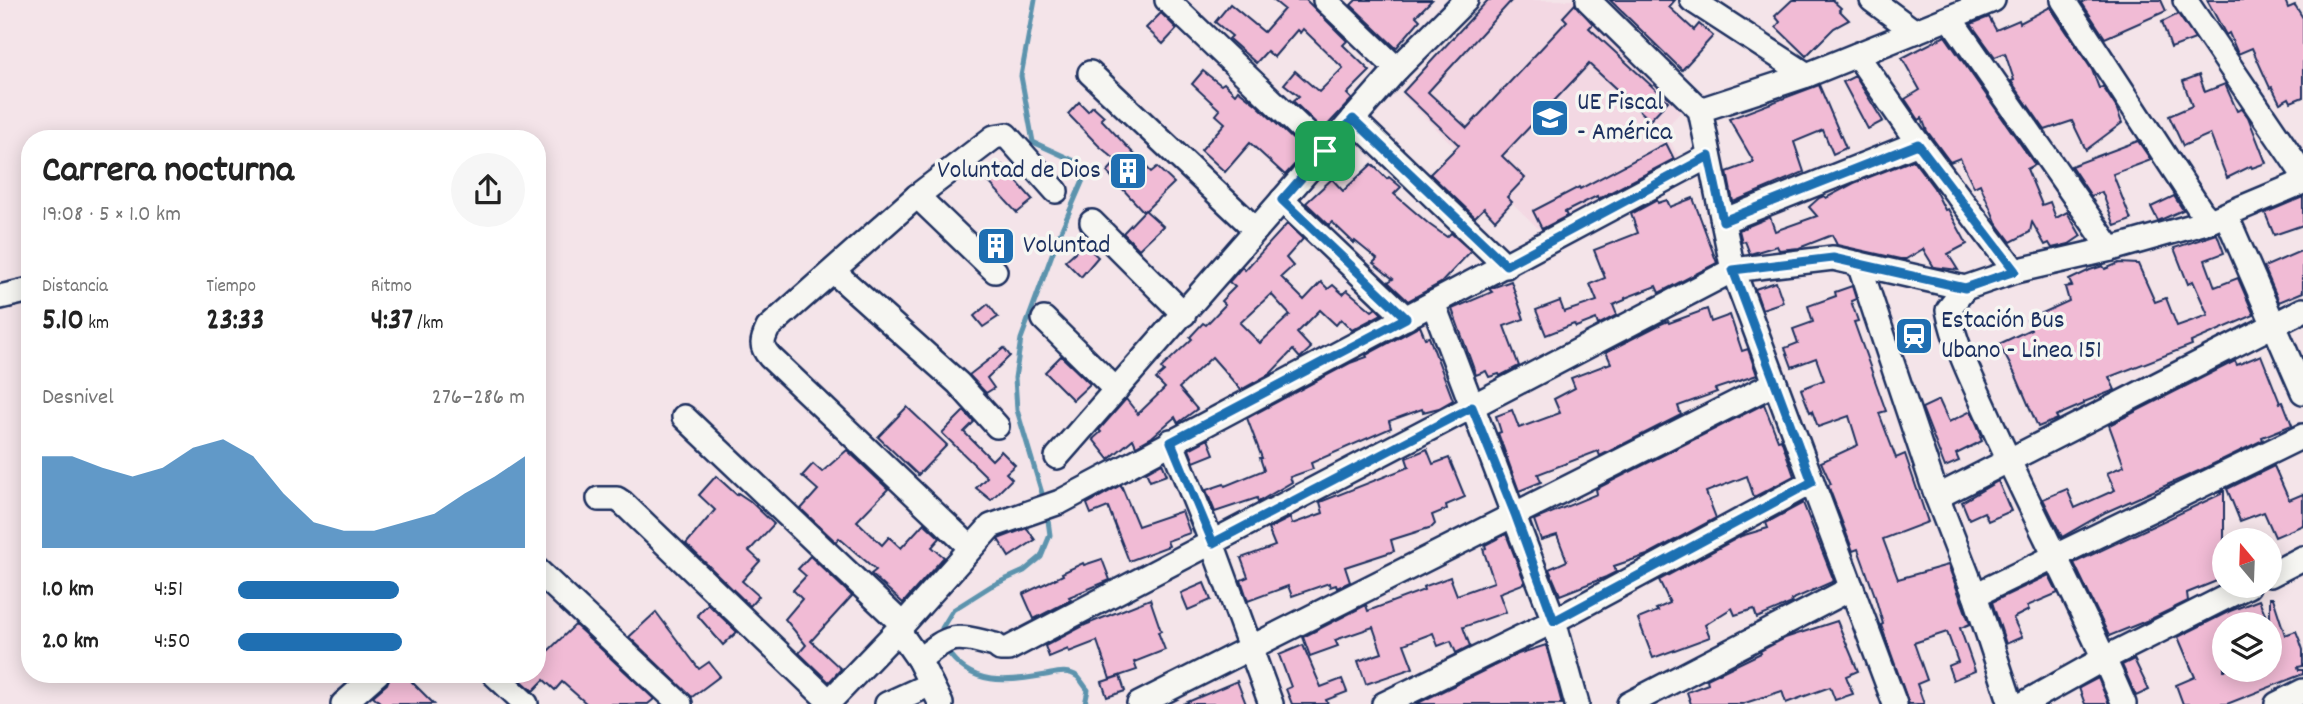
<!DOCTYPE html>
<html lang="es">
<meta charset="utf-8">
<style>
body{margin:0;font-family:Dekko,sans-serif;background:#f6f6f6;color:#222;height:100vh;display:flex;flex-direction:column;font-size:26px;white-space:nowrap}
*{box-sizing:border-box;margin:0}
p{font-size:23px;color:#767676}
.icon{flex:none;width:38px;height:38px;fill:none;stroke:currentColor;stroke-width:2;stroke-linecap:round;stroke-linejoin:round}
.map{position:relative;flex:1;overflow:hidden}
.details{position:absolute;left:21px;top:130px;width:525px;height:553px;display:flex;flex-direction:column;background:#fff;border-radius:28px;box-shadow:0 4px 18px #0003}
.details>*{flex:none}
.needle{width:46px;rotate:341deg}
.buttons{position:absolute;left:2212px;top:528px;display:grid;gap:14px}
.buttons a{display:grid;place-items:center;width:70px;height:70px;border-radius:50%;background:#fff;box-shadow:0 4px 18px #0003;font-size:35px}
.pin{position:absolute;display:grid;place-items:center;width:60px;height:60px;color:#fff;margin:-30px;border-radius:14px;box-shadow:0 4px 10px #0006}
.round{display:grid;place-items:center;flex:none;width:74px;height:74px;border-radius:37px;background:#f6f6f6}
.head{display:flex;align-items:center;justify-content:space-between;height:119px;padding:0 21px}
h1{font-size:38px;font-weight:700;line-height:52px}
.figures{display:grid;grid-template-columns:repeat(3,1fr);gap:10px;height:119px;padding:7px 21px}
.figures div{display:grid;align-content:center}
.figures b{font-size:30px;font-weight:700}
.figures small{font-size:19px;font-weight:400}
.figures p{font-size:19px}
.chart{height:196px;padding:14px 21px}
.chart p{display:flex;justify-content:space-between}
.chart svg{width:100%;height:126px;margin-top:7px;fill:#1f6fb2;opacity:.7}
ul{padding:0 21px;list-style:none;font-size:23px}
li{display:grid;grid-template-columns:112px 84px 1fr;align-items:center;height:52px}
li i{height:18px;border-radius:9px;background:#1f6fb2}
.map>svg:first-child{display:block}
</style>
<div class="map">
<svg width="2303" height="704" viewBox="0 0 2303 704">
<rect width="100%" height="100%" fill="#f4e4e9"/>
<filter id="ink" filterUnits="userSpaceOnUse"><feTurbulence type="fractalNoise" baseFrequency=".0143" numOctaves="2"/><feDisplacementMap in="SourceGraphic" scale="14" xChannelSelector="R" yChannelSelector="G"/><feConvolveMatrix kernelMatrix="1 2 1 2 8 2 1 2 1" color-interpolation-filters="sRGB"/></filter>
<g filter="url(#ink)">
<!-- built -->
<polygon fill="#f3d8e3" points="1489,0 1574,0 1686,106 1664,130 1683,166 1545,235 1403,96"/>
<g fill="none" stroke-linecap="round" stroke-linejoin="round">
<!-- stream -->
<g stroke="#5b93ad" stroke-width="5">
<polyline points="1035,0 1021,76 1033,142 1079,163 1083,180 1058,238 1021,339 1015,378 1017,410 1044,500"/>
<polyline points="943,636 942,628 953,610 991,586 1024,571 1041,557 1050,535 1047,513"/>
<path d="M946,649C970,687 1008,682 1046,675C1056,673 1068,669 1078,677C1081,680 1085,687 1088,690L1085,704"/>
</g>
</g>
<!-- building -->
<g fill="#f1bbd5" stroke="#1b2f5e" stroke-width="2" fill-rule="evenodd">
<polygon points="1273,0 1306,0 1347,41 1343,45 1370,71 1347,94 1352,99 1323,130 1293,101 1299,96 1284,84 1295,71 1319,92 1343,68 1303,29 1300,33 1297,30 1274,57 1267,51 1256,63 1229,39 1232,36 1215,22 1230,4 1264,32 1284,9"/>
<polygon points="1356,0 1432,0 1416,16 1420,20 1396,48 1351,5"/>
<polygon points="1488,0 1512,0 1428,92 1467,128 1567,21 1563,17 1575,4 1593,24 1589,28 1668,101 1650,120 1589,64 1502,156 1525,178 1507,197 1512,202 1495,220 1484,208 1475,217 1430,174 1459,145 1403,92"/>
<polygon points="1610,0 1675,0 1669,7 1694,30 1699,24 1713,36 1682,70"/>
<polygon points="1792,0 1832,0 1841,8 1839,10 1849,20 1834,28 1806,56 1776,27 1780,22 1775,16"/>
<polygon points="2087,0 2161,0 2166,11 2105,38 2082,3"/>
<polygon points="2207,0 2285,0 2288,8 2295,5 2303,18 2303,97 2291,102 2289,98 2280,103 2272,87 2270,88 2252,48 2238,54 2229,33 2226,35"/>
<polygon points="2050,7 2092,70 2099,88 2103,87 2116,107 2122,123 2086,150 2072,121 2045,130 2011,81 2014,80 2005,53 1995,57 1971,24 1989,17 1996,30 2019,20 2020,23"/>
<polygon points="1161,13 1177,29 1163,44 1146,28"/>
<polygon points="2178,14 2195,39 2171,48 2162,22"/>
<polygon points="1945,36 2035,165 2027,169 2042,205 2050,202 2056,218 2067,212 2081,236 2069,244 2052,248 2049,243 2045,245 2032,222 2030,232 2011,242 1996,222 1980,184 1974,187 1960,158 1950,162 1927,131 1922,118 1919,120 1905,99 1920,90 1902,58"/>
<polygon points="1203,71 1221,85 1224,83 1235,94 1238,90 1257,105 1306,152 1285,175 1250,143 1225,172 1201,150 1225,123 1216,115 1220,110 1192,84"/>
<polygon points="2199,75 2205,92 2225,84 2237,111 2242,109 2248,117 2266,163 2252,168 2251,166 2227,178 2210,134 2183,146 2169,116 2192,106 2183,81"/>
<polygon points="1855,76 1883,121 1868,129 1843,82"/>
<polygon points="1819,85 1846,148 1833,154 1823,130 1794,142 1804,172 1733,202 1727,172 1754,162 1729,119"/>
<polygon points="1079,102 1088,111 1093,106 1104,116 1101,119 1151,172 1157,167 1174,183 1144,212 1107,172 1117,161 1098,145 1068,114"/>
<polygon points="2138,141 2151,160 2113,174 2131,220 2115,226 2102,192 2091,196 2071,166"/>
<polygon points="1666,143 1674,159 1598,199 1597,196 1565,212 1567,216 1542,229 1533,211 1579,187 1580,189"/>
<polygon points="1913,160 1934,188 1945,210 1948,209 1967,244 1948,254 1958,270 1934,267 1923,249 1906,259 1900,259 1837,245 1832,235 1799,248 1779,250 1777,246 1750,254 1745,241 1742,242 1739,230 1770,217 1775,231 1817,216 1809,207 1819,198 1824,196 1826,198 1854,183"/>
<polygon points="1372,164 1387,179 1389,177 1401,187 1394,194 1430,225 1447,237 1451,233 1471,251 1441,283 1408,301 1388,282 1393,279 1373,263 1377,259 1355,241 1354,243 1332,222 1329,225 1306,203 1332,179 1343,191"/>
<polygon points="1002,165 1033,200 1017,213 985,178"/>
<polygon points="2174,196 2183,210 2158,221 2151,207"/>
<polygon points="2303,197 2303,225 2274,235 2265,213"/>
<polygon points="1693,198 1717,263 1659,293 1656,286 1625,298 1625,300 1613,305 1617,315 1598,325 1596,319 1576,327 1574,324 1546,335 1536,310 1560,301 1564,312 1597,301 1590,284 1605,278 1594,250 1638,233 1631,214 1657,200 1658,203 1667,200 1670,207"/>
<polygon points="1145,210 1163,226 1139,249 1123,233"/>
<path d="M1287,224L1303,239L1286,258L1293,266L1281,277L1304,300L1321,282L1328,289L1333,285L1343,294L1347,290L1372,311L1376,308L1382,314L1352,330L1341,319L1336,325L1320,310L1297,333L1311,348L1300,358L1293,350L1270,374L1241,390L1212,357L1179,388L1197,409L1178,423L1175,417L1152,437L1136,446L1133,439L1109,459L1093,439L1101,432L1099,430L1126,399L1138,414L1165,388L1156,379L1164,372L1161,368L1192,339L1190,337L1203,323L1206,325L1225,305L1221,301L1235,287L1229,282L1242,267L1245,270ZM1271,294L1290,315L1260,343L1240,323Z"/>
<polygon points="994,234 1008,248 999,255 985,242"/>
<polygon points="2217,234 2224,253 2205,260 2215,287 2238,278 2254,315 2191,342 2192,345 2109,377 2115,390 2084,402 2084,404 2056,416 2058,419 2038,427 2016,376 1999,344 2031,329 2027,320 2069,301 2065,287 2072,286 2069,280 2090,270 2103,266 2105,269 2119,263 2138,264 2155,302 2166,298 2177,326 2208,315 2193,281 2188,284 2174,248"/>
<polygon points="1084,244 1098,257 1081,277 1065,261"/>
<polygon points="2303,250 2303,292 2279,302 2264,267"/>
<polygon points="1511,281 1524,319 1504,326 1519,366 1500,376 1499,374 1489,377 1486,371 1476,375 1452,309 1492,292 1489,289"/>
<polygon points="1776,282 1783,302 1762,309 1755,289"/>
<polygon points="1852,286 1856,299 1851,301 1858,321 1854,322 1886,411 1879,413 1896,458 1905,454 1928,522 1883,539 1898,579 1948,565 1970,624 1960,628 1975,671 1953,680 1948,666 1958,662 1947,632 1914,643 1927,680 1917,684 1924,704 1909,704 1881,625 1883,624 1874,593 1858,549 1853,551 1828,485 1831,484 1821,462 1858,445 1849,416 1818,427 1812,411 1810,412 1801,389 1824,380 1816,358 1792,367 1785,348 1798,343 1793,329 1813,322 1808,306 1836,296 1835,292"/>
<polygon points="988,304 998,317 983,327 974,316"/>
<polygon points="1707,309 1711,322 1730,315 1742,351 1748,349 1757,375 1715,389 1717,392 1678,406 1681,415 1600,456 1598,451 1538,474 1541,482 1519,491 1498,433 1501,432 1496,416 1512,410 1519,428 1560,413 1554,399 1575,388 1571,378 1611,363 1606,352 1661,324 1668,321 1669,323"/>
<polygon points="1420,326 1425,338 1429,337 1453,400 1439,408 1423,412 1422,409 1389,421 1391,428 1311,463 1313,469 1290,477 1292,482 1258,502 1257,498 1215,512 1206,490 1224,484 1225,486 1264,470 1260,458 1262,458 1247,418 1350,363 1367,357 1366,355"/>
<polygon points="1004,348 1010,356 987,378 994,388 986,393 969,375"/>
<polygon points="2261,355 2280,403 2283,402 2292,425 2262,437 2263,440 2203,469 2106,512 2062,537 2043,499 2067,489 2075,508 2115,490 2107,473 2124,466 2109,425 2235,361 2237,365"/>
<polygon points="1061,356 1090,384 1073,400 1045,372"/>
<polygon points="1939,400 1949,422 1971,411 1982,436 1980,437 1982,441 1956,454 1959,461 1945,467 1922,408"/>
<polygon points="1764,404 1778,440 1781,439 1794,476 1754,497 1747,476 1706,492 1716,518 1647,555 1614,566 1616,572 1606,577 1560,595 1549,569 1567,561 1557,535 1541,540 1534,520 1597,494 1596,489"/>
<polygon points="907,407 947,445 918,475 878,437"/>
<polygon points="964,411 974,422 964,432 992,460 1001,451 1015,465 1006,473 1012,479 991,500 976,488 987,477 942,433"/>
<polygon points="1208,439 1214,454 1194,462 1189,449"/>
<polygon points="1427,449 1433,464 1449,458 1465,497 1446,505 1447,509 1432,515 1435,524 1432,527 1391,540 1394,551 1345,567 1350,582 1337,588 1336,585 1330,587 1329,583 1292,596 1288,586 1248,601 1241,580 1248,577 1241,558 1275,546 1268,529 1290,518 1292,524 1323,513 1320,502 1409,467 1406,458"/>
<polygon points="847,450 888,489 857,521 882,545 889,537 901,548 924,523 940,538 932,547 944,557 903,603 871,574 876,570 839,538 836,542 801,509 818,490 802,476 813,464 822,472"/>
<polygon points="1162,463 1167,475 1150,481 1146,472"/>
<polygon points="2274,466 2289,500 2303,494 2303,525 2275,537 2264,512 2240,521 2227,489"/>
<polygon points="716,476 737,495 738,493 750,501 774,524 749,551 760,561 742,581 759,596 750,606 686,544 715,510 699,495"/>
<polygon points="1998,481 2011,511 1988,521 1984,512 1969,519 1962,502"/>
<polygon points="1121,485 1138,526 1182,511 1190,533 1167,541 1169,546 1129,561 1108,507 1091,514 1087,504"/>
<polygon points="2224,490 2224,578 2187,593 2188,601 2151,619 2109,636 2074,563 2221,494 2220,492"/>
<polygon points="1803,503 1834,581 1791,600 1792,603 1757,618 1754,609 1735,615 1732,608 1705,625 1710,637 1653,658 1638,619 1658,611 1656,609 1670,603 1659,580 1741,536 1768,528 1766,523"/>
<polygon points="1027,528 1035,540 1009,557 998,539"/>
<polygon points="1506,534 1525,583 1499,593 1506,612 1463,627 1470,646 1456,653 1451,641 1438,646 1433,633 1404,644 1413,668 1366,684 1358,661 1382,653 1373,627 1335,640 1338,646 1310,656 1303,637 1366,605 1368,611 1424,590 1423,587 1450,577 1457,595 1494,582 1483,549 1486,548 1485,545"/>
<polygon points="810,556 852,596 811,641 841,669 829,682 799,653 806,645 785,619 802,599 793,590 806,576 798,569"/>
<polygon points="1102,559 1110,580 1069,597 1071,600 1034,619 1023,594 1063,575 1062,573 1083,563 1084,565"/>
<polygon points="2049,575 2058,593 2027,606 2029,610 2013,618 2022,637 2006,644 1992,602"/>
<polygon points="1204,583 1211,600 1188,610 1181,593"/>
<polygon points="2270,598 2273,598 2285,635 2296,631 2300,641 2303,650 2303,666 2298,667 2299,670 2303,670 2303,674 2227,704 2183,704 2176,685 2195,677 2178,637 2230,611 2259,600 2270,625 2224,625 2224,670 2270,670"/>
<polygon points="1150,599 1161,631 1158,632 1165,650 1134,662 1137,670 1110,679 1097,641 1069,652 1068,649 1049,657 1045,646 1085,625"/>
<polygon points="708,604 737,632 723,645 697,615"/>
<polygon points="656,612 699,669 709,662 720,676 692,697 629,637"/>
<polygon points="1837,621 1858,671 1846,676 1853,694 1835,700 1830,687 1786,703 1782,691 1742,704 1691,704 1687,692 1708,684 1707,679 1761,653 1760,651 1785,638"/>
<polygon points="575,625 600,648 654,699 648,704 587,704 562,682 555,690 544,680 533,691 514,674 537,674 537,656 545,649 547,652"/>
<polygon points="1303,645 1321,687 1342,679 1347,692 1326,700 1328,704 1292,704 1286,689 1291,687 1279,655"/>
<polygon points="1546,645 1562,704 1416,704 1518,654"/>
<polygon points="2134,659 2149,690 2136,696 2122,665"/>
<polygon points="391,674 421,674 412,682 434,704 382,704 373,696 387,684"/>
<polygon points="1120,676 1125,691 1107,697 1102,682"/>
<polygon points="2098,678 2109,704 2085,704 2079,688"/>
<polygon points="1237,681 1246,704 1183,704"/>
</g>
<g fill="none" stroke-linecap="round" stroke-linejoin="round">
<defs>
<g id="minor">
<polyline points="1167,0 1325,151"/>
<polyline points="1325,0 1397,69"/>
<polyline points="1588,0 1700,110 1733,270 1895,704"/>
<polyline points="1692,0 1807,75"/>
<polyline points="1872,0 1915,32"/>
<polyline points="2063,0 2201,211 2210,221"/>
<polyline points="2185,0 2303,174"/>
<polyline points="1950,18 2111,249"/>
<polyline points="1857,55 1918,143 2015,271"/>
<polyline points="1090,73 1256,230"/>
<polyline points="1700,110 1807,75 1993,0"/>
<polyline points="1353,119 1506,266"/>
<polyline points="917,196 995,271"/>
<polyline points="1282,200 1406,318"/>
<polyline points="2226,215 2303,392"/>
<polyline points="1723,221 1918,143"/>
<polyline points="1092,222 1184,314"/>
<polyline points="1859,264 1937,497 1975,595 2011,704"/>
<polyline points="834,272 958,383 997,426"/>
<path d="M1965,288L1948,310C1956,350 1976,387 1992,424C2034,518 2084,609 2124,704"/>
<polyline points="0,297 30,290"/>
<polyline points="1433,303 1554,621 1577,704"/>
<polyline points="1044,319 1116,390"/>
<polyline points="684,417 901,623"/>
<polyline points="1171,441 1212,543 1271,704"/>
<polyline points="1057,457 1397,69 1466,0"/>
<polyline points="1937,497 2303,310"/>
<polyline points="599,499 617,499 623,503 830,702"/>
<path d="M970,547L770,357C760,346 762,341 768,328L917,196L994,137L1006,135L1056,191"/>
<polyline points="537,570 680,704"/>
<polyline points="2270,575 2303,558"/>
<polyline points="1975,595 2303,436"/>
<polyline points="898,630 919,660 941,704"/>
<path d="M919,660C952,633 954,635 995,645L1000,649H1008L1733,270L1833,258L1965,288L2015,271L2111,249L2210,221L2303,182"/>
<polyline points="494,674 526,704"/>
<polyline points="343,704 377,674"/>
<polyline points="827,704 898,630 991,526 1060,502 1709,156"/>
<polyline points="887,704 931,684"/>
<polyline points="1139,704 1775,383"/>
<polyline points="1384,704 1554,621 1812,482"/>
<polyline points="1629,704 1852,588"/>
<polyline points="2023,704 2105,658 2248,586"/>
<polyline points="2277,704 2303,691"/>
</g>
</defs>
<!-- minor casing -->
<use href="#minor" stroke="#1b2f5e" stroke-width="28"/>
<!-- minor -->
<use href="#minor" stroke="#f6f6f2" stroke-width="23"/>
</g>
</g>
<g fill="none" stroke-linecap="round" stroke-linejoin="round" filter="url(#ink)">
<defs>
<polygon id="route" points="1353,119 1506,265 1709,156 1723,221 1918,144 2015,271 1965,288 1833,258 1733,270 1812,482 1554,621 1515,514 1472,407 1213,543 1171,442 1406,318 1282,200"/>
</defs>
<!-- route casing -->
<use href="#route" stroke="#fff" stroke-width="14"/>
<!-- route -->
<use href="#route" stroke="#1f6fb2" stroke-width="9"/>
</g>
<!-- icons -->
<defs>
<symbol id="school-square" viewBox="-11 -11 22 22"><rect x="-9" y="-9" width="18" height="18" rx="4" fill="#1f6fb2" stroke="#f6f6f2"/><path d="M0-5L7-2L0 1L-7-2ZM-4 1L0 2.5L4 1V4Q0 6-4 4Z" fill="#fff"/></symbol>
<symbol id="building-square" viewBox="-11 -11 22 22"><rect x="-9" y="-9" width="18" height="18" rx="4" fill="#1f6fb2" stroke="#f6f6f2"/><path d="M-4-6H4V6H1V3H-1V6H-4ZM-2.5-4.3h1.7v1.8h-1.7ZM.8-4.3h1.7v1.8H.8ZM-2.5-1h1.7V.8h-1.7ZM.8-1h1.7V.8H.8Z" fill="#fff"/></symbol>
<symbol id="station-square" viewBox="-11 -11 22 22"><rect x="-9" y="-9" width="18" height="18" rx="4" fill="#1f6fb2" stroke="#f6f6f2"/><path d="M-3-6H3Q5-6 5-4V2Q5 4 3 4L4.5 6H3L1.5 4h-3L-3 6H-4.5L-3 4Q-5 4-5 2V-4Q-5-6-3-6ZM-3.5-4v3h7v-3ZM-3.5 1v1.5H-2V1ZM2 1v1.5H3.5V1Z" fill="#fff"/></symbol>
</defs>
<g fill-rule="evenodd">
<use href="#school-square" x="1528" y="96" width="44" height="44"/>
<use href="#building-square" x="1106" y="149" width="44" height="44"/>
<use href="#building-square" x="974" y="224" width="44" height="44"/>
<use href="#station-square" x="1892" y="314" width="44" height="44"/>
</g>
<g text-anchor="middle" dominant-baseline="central" stroke-width="7" stroke-linejoin="round" paint-order="stroke">
<!-- poi labels -->
<g font-size="26" fill="#1b2f5e" stroke="#f6f6f2" text-anchor="start">
<text x="1577" y="103">UE Fiscal<tspan x="1577" dy="30">- América</tspan></text>
<text x="1101" y="171" text-anchor="end">Voluntad de Dios</text>
<text x="1023" y="246">Voluntad</text>
<text x="1941" y="321">Estación Bus<tspan x="1941" dy="30">Ubano - Linea 151</tspan></text>
</g>
</g>
</svg>
<div class="buttons">
<a><svg class="needle" viewBox="-14 -14 28 28"><path d="M0-13l5 13h-10z" fill="#e53935"/><path d="M0 13l5-13h-10z" fill="#767676"/></svg></a>
<a><svg class="icon" aria-label="layers" viewBox="0 0 24 24"><path d="M12 4l9 5-9 5-9-5zM3 14l9 5 9-5"/></svg></a>
</div>
<div class="pin" style="left:1325px;top:151px;background:#1e9e55"><svg class="icon" aria-label="arrive" viewBox="0 0 24 24"><path d="M6 21V4h12l-3 4 3 4H6"/></svg></div>
<section class="details">
<div class="head"><div><h1>Carrera nocturna</h1><p>19:08 · 5 × 1.0 km</p></div><a class="round"><svg class="icon" aria-label="share" viewBox="0 0 24 24"><path d="M12 15V3M7 8l5-5 5 5M5 13v7h14v-7"/></svg></a></div>
<div class="figures">
<div><p>Distancia</p><b>5.10<small> km</small></b></div>
<div><p>Tiempo</p><b>23:33</b></div>
<div><p>Ritmo</p><b>4:37<small> /km</small></b></div>
</div>
<div class="chart"><p><span>Desnivel</span>276–286 m</p>
<svg viewBox="0 0 160 44" preserveAspectRatio="none"><path d="M0 44V12L10 12L20 16L30 19L40 16L50 9L60 6L70 12L80 25L90 35L100 38L110 38L120 35L130 32L140 25L150 19L160 12V44z"/></svg>
</div>
<ul>
<li><b>1.0 km</b>4:51<i style="width:56%"></i></li>
<li><b>2.0 km</b>4:50<i style="width:57%"></i></li>
</ul>
</section>
</div>
